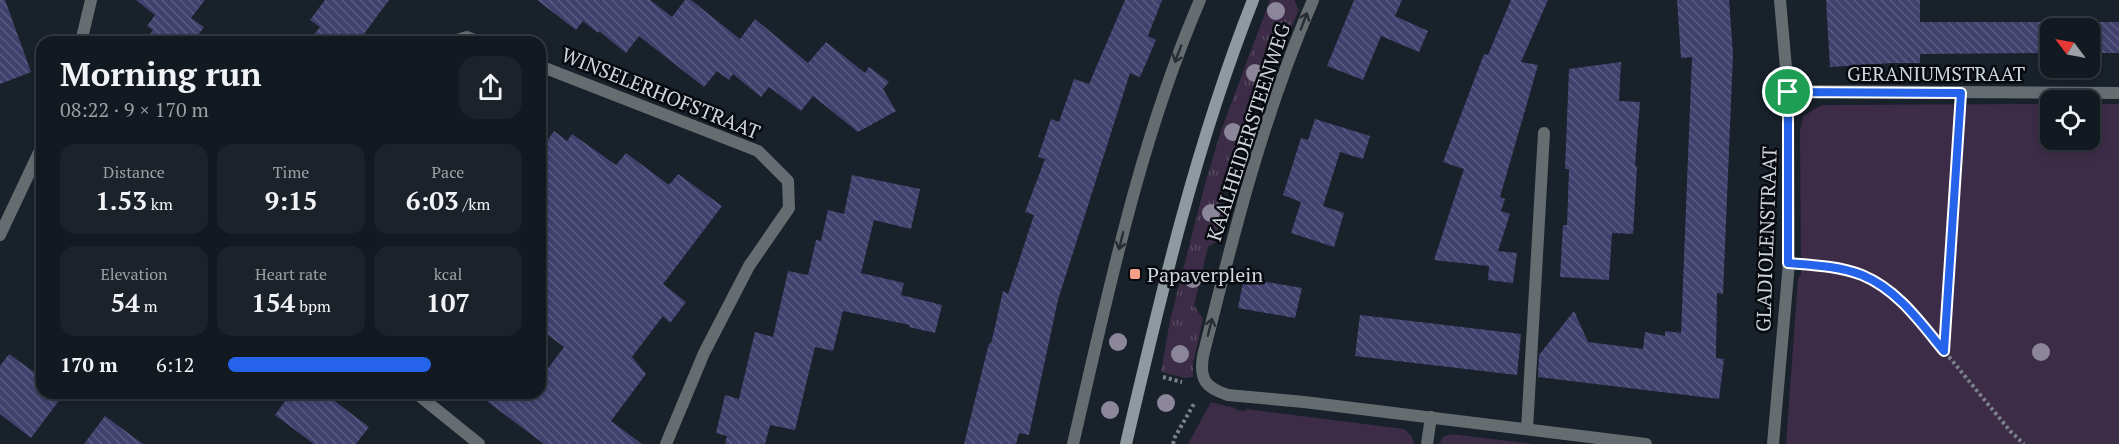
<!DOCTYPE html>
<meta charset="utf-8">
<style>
body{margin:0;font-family:"PT Serif",serif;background:#1c2229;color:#f1f3f6;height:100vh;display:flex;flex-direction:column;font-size:22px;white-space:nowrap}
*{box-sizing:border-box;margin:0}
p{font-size:20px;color:#9da0a5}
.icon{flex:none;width:33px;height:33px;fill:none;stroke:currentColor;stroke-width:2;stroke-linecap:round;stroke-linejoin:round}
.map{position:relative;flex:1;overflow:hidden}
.side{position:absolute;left:36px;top:36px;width:510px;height:363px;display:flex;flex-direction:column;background:#131920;border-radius:18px;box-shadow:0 3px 9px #0003,0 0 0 2px #32383e}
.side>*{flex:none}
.needle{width:39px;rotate:302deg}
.buttons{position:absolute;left:2040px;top:18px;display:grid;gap:12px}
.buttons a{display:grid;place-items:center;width:60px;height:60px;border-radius:12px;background:#131920;box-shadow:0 3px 9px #0003,0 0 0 2px #32383e;font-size:30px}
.pin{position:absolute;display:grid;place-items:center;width:51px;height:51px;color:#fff;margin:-26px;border:3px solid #fff;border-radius:50%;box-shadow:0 2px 6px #0007}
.round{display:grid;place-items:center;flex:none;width:63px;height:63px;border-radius:18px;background:#1c2229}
.headline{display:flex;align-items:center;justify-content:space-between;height:102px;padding:0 24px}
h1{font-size:33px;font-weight:800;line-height:45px}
.figures{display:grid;grid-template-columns:repeat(3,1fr);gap:9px;height:102px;padding:6px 24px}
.figures div{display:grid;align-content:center;border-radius:15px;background:#1c2229;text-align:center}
.figures b{font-size:26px;font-weight:800}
.figures small{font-size:16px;font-weight:400}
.figures p{font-size:16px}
ul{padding:0 24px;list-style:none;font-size:20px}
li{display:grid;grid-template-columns:96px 72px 1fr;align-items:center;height:45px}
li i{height:15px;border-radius:8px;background:#2563eb}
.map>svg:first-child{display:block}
</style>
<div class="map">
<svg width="2119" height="444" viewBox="0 0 2119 444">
<defs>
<pattern id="grass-tufts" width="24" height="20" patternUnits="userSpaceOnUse" patternTransform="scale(1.5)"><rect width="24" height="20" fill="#3c2c47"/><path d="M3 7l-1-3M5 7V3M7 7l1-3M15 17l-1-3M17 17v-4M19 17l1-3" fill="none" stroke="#574a61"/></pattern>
<pattern id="building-back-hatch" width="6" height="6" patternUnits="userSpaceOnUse" patternTransform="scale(1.5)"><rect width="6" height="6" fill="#42416e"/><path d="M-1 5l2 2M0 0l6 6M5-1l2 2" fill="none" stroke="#5c5c82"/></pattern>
</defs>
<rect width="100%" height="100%" fill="#19212b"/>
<!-- grass -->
<polygon fill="url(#grass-tufts)" points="1270,0 1294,0 1299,10 1288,35 1273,42 1251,101 1220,201 1228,217 1222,238 1208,247 1194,305 1203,319 1193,363 1193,377 1185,378 1161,372 1170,320 1205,184 1222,128"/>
<!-- park -->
<g fill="#3c2c47">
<polygon points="2050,104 2050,140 2090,140 2090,104 2119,104 2119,444 1786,444 1798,278 1801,275 1800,131 1803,116 1822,105"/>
<polygon points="1211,402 1235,408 1237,410 1245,411 1247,409 1404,429 1411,435 1414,443 1413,444 1188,444"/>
<polygon points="1450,434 1534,444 1439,444 1443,437"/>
</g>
<!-- building -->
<g fill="url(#building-back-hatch)">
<polygon points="0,0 5,0 31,72 0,84"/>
<polygon points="136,0 205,0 191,18 204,27 193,42 144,42 153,30 147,26 155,15"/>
<polygon points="325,0 389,0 358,42 308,42 320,27 310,20"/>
<polygon points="537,0 650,0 672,17 685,0 691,0 740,39 755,19 808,63 826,42 865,73 869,67 889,82 883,89 896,111 858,132 813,96 801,111 769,87 761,97 733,74 729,80 717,71 704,87 639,36 626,53 599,31 598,33 583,21 576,30"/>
<polygon points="1125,0 1162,0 1148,36 1156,40 1140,77 1130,73 1058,300 1029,435 1019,433 1016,444 964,444 989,343 991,344 1003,291 1008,294 1034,215 1025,212 1045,159 1038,157 1051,119 1059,122 1074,79 1089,84"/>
<polygon points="1354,0 1402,0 1395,16 1428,31 1419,52 1381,36 1363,80 1327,66"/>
<polygon points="1511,0 1548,0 1521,62 1538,65 1500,197 1505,199 1501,211 1510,214 1498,251 1517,253 1513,283 1488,280 1489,266 1434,260 1464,169 1443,162 1484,54 1488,55"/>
<polygon points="1677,0 1729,0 1733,54 1723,294 1717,293 1716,358 1724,359 1719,399 1538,377 1539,355 1574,311 1588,342 1643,349 1645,332 1665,336 1665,331 1681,333 1692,57 1681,58"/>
<polygon points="1826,0 1920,0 1920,22 2119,22 2119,53 2090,53 2090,28 2050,28 2050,53 1920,54 1920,63 1892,63 1830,67"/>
<polygon points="1621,62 1619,101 1640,102 1635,166 1637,166 1633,234 1612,233 1609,280 1560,277 1563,225 1567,225 1569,169 1565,169 1569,69"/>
<polygon points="1315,119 1370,136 1363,159 1340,152 1323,206 1344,213 1334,247 1291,233 1301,202 1283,195 1301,138 1308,140"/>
<polygon points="554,131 567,141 572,134 616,165 626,153 669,185 678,174 722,206 663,284 686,302 670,323 663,316 632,357 646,374 611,421 642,444 544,444 476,393 540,393 540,379 564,347 540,329 540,151"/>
<polygon points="852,175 920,189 911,229 874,220 861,273 904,283 901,295 942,305 935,333 909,327 910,325 843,311 833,351 815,347 795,430 770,425 765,444 725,444 727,436 716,433 725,395 739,399 755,332 773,337 788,271 808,275 816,240 821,241 828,210 844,214"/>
<polygon points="1244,278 1302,288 1295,318 1238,308"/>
<polygon points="1360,315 1521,334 1517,375 1355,356"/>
<polygon points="9,354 38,375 35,378 42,384 42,393 54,393 61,398 31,438 0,414 0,366"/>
<polygon points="291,393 324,393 369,427 356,444 314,444 275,415"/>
<polygon points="105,416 143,444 84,444"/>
</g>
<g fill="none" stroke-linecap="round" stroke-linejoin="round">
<!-- path -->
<g stroke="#7b828a" stroke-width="4" stroke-dasharray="3 3" stroke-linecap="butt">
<polyline points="1810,265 1832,267 1862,275 1886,288 1907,306 2011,432 2024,444"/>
<polyline points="1944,349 1960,111"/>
<polyline points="1163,377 1182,382"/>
<polyline points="1173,444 1175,437 1195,402"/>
</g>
<!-- street -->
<g stroke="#666d71" stroke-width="12">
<path d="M1313,0C1263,115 1233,236 1203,356C1199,380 1206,388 1228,395L1304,402L1646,444"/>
<polyline points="81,42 91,0"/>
<polyline points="450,42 467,37 480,42"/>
<polyline points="540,66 758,151 788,181 789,208 749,266 704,353 666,444"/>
<polyline points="1788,91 2119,93"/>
<polyline points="0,235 42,146"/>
<polyline points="416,393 479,444"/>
<polyline points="1527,429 1544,133"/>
<path d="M1073,444C1108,294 1139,142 1200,0"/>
<polyline points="1427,444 1431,417"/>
<polyline points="1773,444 1789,263 1788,91 1780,0"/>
</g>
<!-- secondary -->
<path stroke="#8e9a9f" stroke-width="12" d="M1126,444C1161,294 1196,144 1253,0"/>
</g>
<!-- trees -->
<g fill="#8b869a">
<circle cx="1276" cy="11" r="9"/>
<circle cx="1255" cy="73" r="9"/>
<circle cx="1233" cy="132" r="9"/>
<circle cx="1211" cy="213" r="9"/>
<circle cx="1193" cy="279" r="9"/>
<circle cx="1118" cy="342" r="9"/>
<circle cx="2041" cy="352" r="9"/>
<circle cx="1180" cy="354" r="9"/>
<circle cx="1166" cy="403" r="9"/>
<circle cx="1110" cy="410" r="9"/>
</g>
<!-- one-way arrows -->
<defs><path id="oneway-shaft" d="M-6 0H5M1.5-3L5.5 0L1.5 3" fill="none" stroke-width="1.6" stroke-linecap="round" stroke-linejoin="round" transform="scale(1.5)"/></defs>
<g stroke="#282d31">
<use href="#oneway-shaft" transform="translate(1304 21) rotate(-69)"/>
<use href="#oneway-shaft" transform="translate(1178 54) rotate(111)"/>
<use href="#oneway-shaft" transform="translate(1121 241) rotate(104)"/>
<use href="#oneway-shaft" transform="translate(1210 327) rotate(-76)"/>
</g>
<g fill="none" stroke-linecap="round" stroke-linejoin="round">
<defs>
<path id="route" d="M1788,92L1961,93L1944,351C1920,322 1898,290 1862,275C1839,266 1813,265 1788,263Z"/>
</defs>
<!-- route casing -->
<use href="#route" stroke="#fff" stroke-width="12"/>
<!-- route -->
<use href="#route" stroke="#2563eb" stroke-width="8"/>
</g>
<!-- markers -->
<rect fill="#f49e88" stroke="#070a0e" stroke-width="2" x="1129" y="268" width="12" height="12" rx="3"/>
<g text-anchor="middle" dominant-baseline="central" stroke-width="5" stroke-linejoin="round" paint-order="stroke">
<!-- street labels -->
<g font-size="20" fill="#cfd5dc" stroke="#070a0e">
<text x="1936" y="73">GERANIUMSTRAAT</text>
<text transform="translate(661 93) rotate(22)">WINSELERHOFSTRAAT</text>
<text transform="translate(1248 132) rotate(-72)">KAALHEIDERSTEENWEG</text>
<text transform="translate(1766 239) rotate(-88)">GLADIOLENSTRAAT</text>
</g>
<!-- poi labels -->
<g font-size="20" fill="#cfd5dc" stroke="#070a0e" text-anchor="start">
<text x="1147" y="274">Papaverplein</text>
</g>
</g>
</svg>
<div class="buttons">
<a><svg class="needle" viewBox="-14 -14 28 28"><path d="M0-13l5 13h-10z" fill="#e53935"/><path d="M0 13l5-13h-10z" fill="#9da0a5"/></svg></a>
<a><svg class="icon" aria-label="locate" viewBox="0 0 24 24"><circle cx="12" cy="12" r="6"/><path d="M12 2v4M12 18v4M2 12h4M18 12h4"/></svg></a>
</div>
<div class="pin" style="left:1788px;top:92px;background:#1e9e55"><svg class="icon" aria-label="arrive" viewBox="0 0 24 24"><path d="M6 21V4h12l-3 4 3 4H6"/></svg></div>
<section class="side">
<div class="headline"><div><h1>Morning run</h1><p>08:22 · 9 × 170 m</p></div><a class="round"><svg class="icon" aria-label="share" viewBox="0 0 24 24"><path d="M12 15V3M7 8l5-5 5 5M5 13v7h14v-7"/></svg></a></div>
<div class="figures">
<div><p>Distance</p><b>1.53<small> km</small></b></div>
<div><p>Time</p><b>9:15</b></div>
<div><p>Pace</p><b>6:03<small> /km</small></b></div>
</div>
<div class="figures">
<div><p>Elevation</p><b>54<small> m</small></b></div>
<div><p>Heart rate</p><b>154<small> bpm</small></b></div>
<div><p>kcal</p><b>107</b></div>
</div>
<ul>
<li><b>170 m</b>6:12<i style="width:69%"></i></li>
</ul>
</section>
</div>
